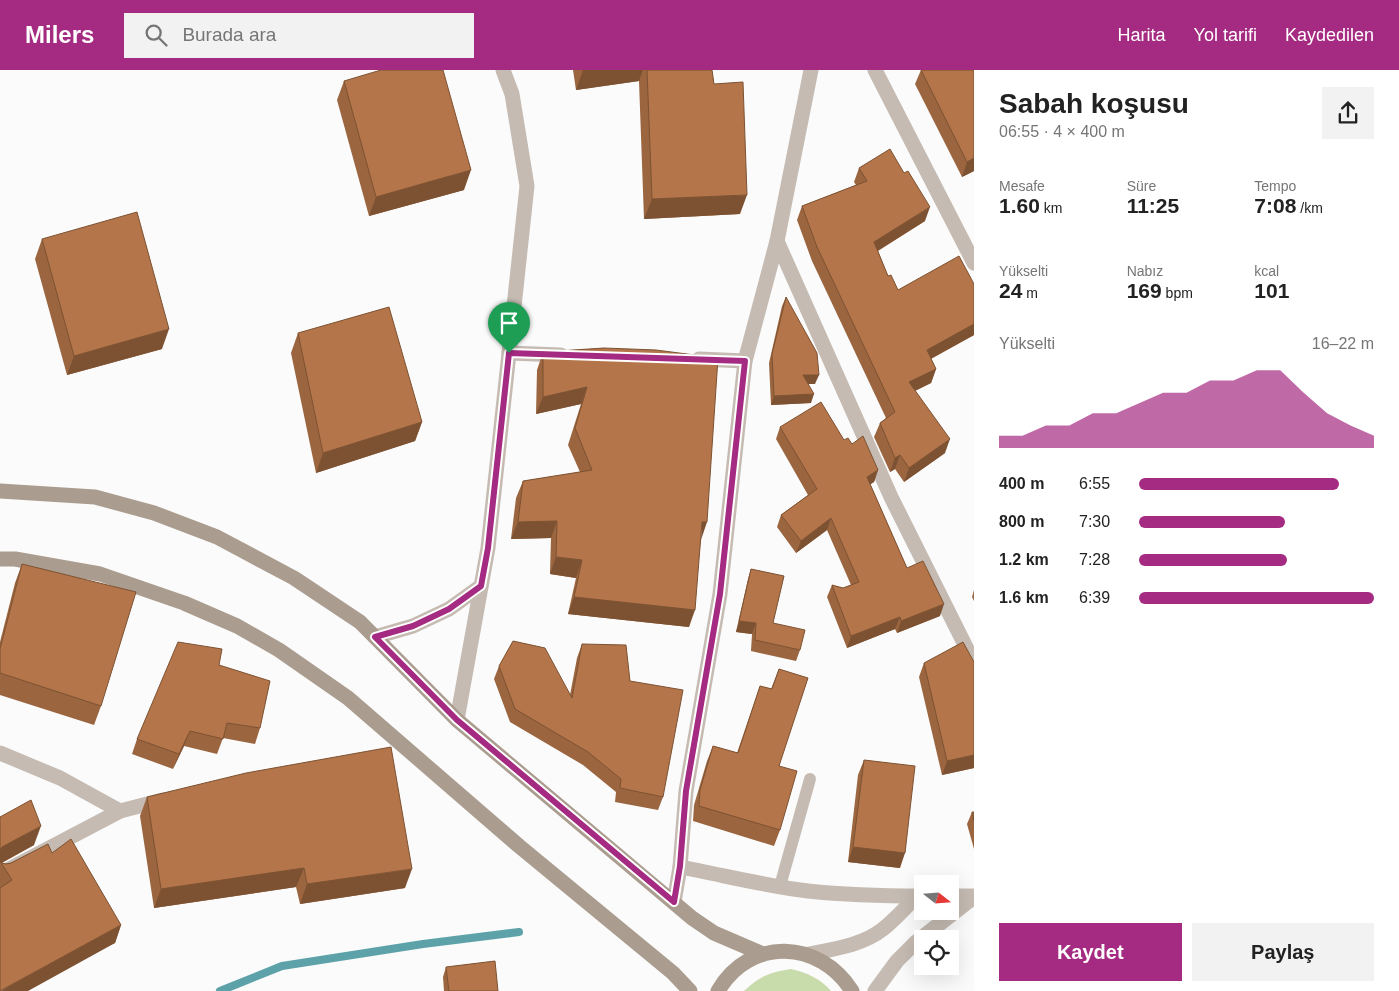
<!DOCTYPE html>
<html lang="tr">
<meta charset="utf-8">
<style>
body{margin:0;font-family:Helvetica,sans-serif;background:#f2f2f2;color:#222;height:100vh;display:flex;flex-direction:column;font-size:19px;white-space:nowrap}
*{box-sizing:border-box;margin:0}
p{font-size:16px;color:#767676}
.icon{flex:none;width:28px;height:28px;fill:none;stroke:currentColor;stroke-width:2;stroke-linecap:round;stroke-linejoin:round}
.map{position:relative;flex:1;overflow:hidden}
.sheet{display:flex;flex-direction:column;background:#fff;width:425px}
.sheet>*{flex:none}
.needle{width:32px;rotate:107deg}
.fabs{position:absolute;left:914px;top:805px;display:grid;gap:10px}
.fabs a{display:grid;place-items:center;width:45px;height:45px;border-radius:0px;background:#fff;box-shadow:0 5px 20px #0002;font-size:25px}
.pin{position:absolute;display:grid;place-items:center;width:42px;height:42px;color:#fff;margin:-51px -21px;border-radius:50% 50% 50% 0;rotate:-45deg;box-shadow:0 0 5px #0007}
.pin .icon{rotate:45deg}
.round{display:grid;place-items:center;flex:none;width:52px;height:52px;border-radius:0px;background:#f2f2f2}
.head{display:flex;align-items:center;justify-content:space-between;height:85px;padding:0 25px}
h1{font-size:28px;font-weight:800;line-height:38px}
.figures{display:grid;grid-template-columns:repeat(3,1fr);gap:8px;height:85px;padding:5px 25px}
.figures div{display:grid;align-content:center}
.figures b{font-size:21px;font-weight:800}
.figures small{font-size:14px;font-weight:400}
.figures p{font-size:14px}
.chart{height:140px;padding:10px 25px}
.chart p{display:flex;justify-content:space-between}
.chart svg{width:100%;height:90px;margin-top:5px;fill:#a42b81;opacity:.7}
.primary-button{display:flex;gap:10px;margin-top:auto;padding:10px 25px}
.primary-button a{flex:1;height:58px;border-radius:0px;background:#a42b81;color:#fff;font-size:20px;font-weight:800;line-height:58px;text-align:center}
.primary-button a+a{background:#f2f2f2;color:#222}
ul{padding:0 25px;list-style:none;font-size:16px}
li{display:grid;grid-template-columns:80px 60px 1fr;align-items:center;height:38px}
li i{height:12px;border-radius:6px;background:#a42b81}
header{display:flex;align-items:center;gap:30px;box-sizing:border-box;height:70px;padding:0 25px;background:#a42b81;color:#fff}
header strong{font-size:24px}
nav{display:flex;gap:28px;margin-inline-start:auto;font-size:18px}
.search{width:350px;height:45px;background:#f2f2f2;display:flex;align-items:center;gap:12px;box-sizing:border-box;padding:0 18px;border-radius:0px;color:#767676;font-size:19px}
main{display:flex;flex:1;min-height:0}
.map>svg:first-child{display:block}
</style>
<header>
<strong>Milers</strong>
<div class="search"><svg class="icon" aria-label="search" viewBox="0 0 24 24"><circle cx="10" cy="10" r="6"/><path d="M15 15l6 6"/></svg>Burada ara</div>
<nav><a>Harita</a><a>Yol tarifi</a><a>Kaydedilen</a></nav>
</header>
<main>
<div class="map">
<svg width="974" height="921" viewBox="0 0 974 921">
<rect width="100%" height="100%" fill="#fbfbfb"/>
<!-- green -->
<path fill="#c8dbab" d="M791,899C807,903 820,908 831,921H744C760,906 770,902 791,899Z"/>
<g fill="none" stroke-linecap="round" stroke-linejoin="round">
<!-- stream -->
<polyline stroke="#5da2a9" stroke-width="8" points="220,921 282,896 423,874 519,862"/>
<!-- service -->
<polyline stroke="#c5bbb2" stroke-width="12" points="780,816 810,709"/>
<!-- minor -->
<g stroke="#c5bbb2" stroke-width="15">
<polyline points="875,0 974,193"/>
<polyline points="777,171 891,427 974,593"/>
<polyline points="509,283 561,285"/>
<polyline points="699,289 745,291"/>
<polyline points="375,567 413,556 449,539 481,516"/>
<polyline points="457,650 488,478 527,116 512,24 503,0"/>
<polyline points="0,683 60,708 120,741"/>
<path d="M680,797C723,805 765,816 808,821C846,825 884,826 922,826"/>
<polyline points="0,804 120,741 163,730"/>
<polyline points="950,826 974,826"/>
<polyline points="674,832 680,797 686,721 720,524 745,291 777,171 811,0"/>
</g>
<!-- tertiary -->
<g stroke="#c5bbb2" stroke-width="15">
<path d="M809,884C834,879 863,875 883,859C895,850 906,837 917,826"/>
<polyline points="875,921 897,891 915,873 974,827"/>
</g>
<!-- secondary -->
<g stroke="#aa9c8e" stroke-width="15">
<polyline points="0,421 95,427 154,443 217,467 294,508 360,552 457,650 692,848 714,863 763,884"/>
<polyline points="0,489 15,489 100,504 184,533 237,556 279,580 348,628 519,776 673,903 690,921"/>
<path d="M718,921C750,866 820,870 852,921"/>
</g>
</g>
<!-- wall -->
<g fill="#9a653f">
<polygon points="573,0 712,0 714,14 740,144 644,149 639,11 576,20"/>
<polygon points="921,0 974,0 974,101 962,107 915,14"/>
<polygon points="344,11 464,120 369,146 337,30"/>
<polygon points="859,98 925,151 878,181 888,206 898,220 974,214 974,265 931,289 936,299 931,313 915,321 945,383 904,412 895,399 890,402 874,367 880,353 886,348 812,191 797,150 802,136 856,115 854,112"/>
<polygon points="42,169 162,279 67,305 35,189"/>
<polygon points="786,227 815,314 808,314 811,333 771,335 769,293 782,236"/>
<polygon points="298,263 422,352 415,371 316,403 291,283"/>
<polygon points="604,278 701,469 689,557 568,544 576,508 550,504 551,468 511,469 516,428 523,411 580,402 568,375 581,334 536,344 537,300 543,282"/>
<polygon points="780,357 844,370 852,374 878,400 874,412 870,414 907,498 940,546 897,563 895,559 847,578 827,527 832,515 843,518 851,515 827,460 796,483 777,457 781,445 808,425 776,369"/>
<polygon points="22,494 101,636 94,655 0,625 0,572 15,513"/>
<polygon points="751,499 773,553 800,580 796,591 751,581 752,564 736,562 748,509"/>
<polygon points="974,520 974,531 972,527"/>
<polygon points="582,574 630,611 663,727 658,740 615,732 616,722 583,695 510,652 494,609 499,596 570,625 577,588"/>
<polygon points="974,592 974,698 942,705 919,607 924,593"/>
<polygon points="219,595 260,658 255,674 223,668 217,684 184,676 173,699 132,684 137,669"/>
<polygon points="779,599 780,760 774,776 693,751 694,735 707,691 713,676 737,683 760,616 771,619"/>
<polygon points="864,690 900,798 848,792 858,705"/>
<polygon points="147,727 405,818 300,834 296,817 154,838 140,746"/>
<polygon points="972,742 974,742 974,779 967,754"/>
<polygon points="0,747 34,775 2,793 6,794 52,783 121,855 115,873 0,921"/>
<polygon points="446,897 498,921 444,921 443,907"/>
</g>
<!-- shaded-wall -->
<g fill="#7d5233">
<polygon points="583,0 643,0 639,11 576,20"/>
<polygon points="974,88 974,101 962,107 967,92"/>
<polygon points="471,100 464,120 369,146 376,127"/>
<polygon points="747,125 740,144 644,149 652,129"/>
<polygon points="930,137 925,151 869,186 874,172"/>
<polygon points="974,254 974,265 921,294 927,280"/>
<polygon points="169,259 162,279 67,305 74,286"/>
<polygon points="936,299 931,313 904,326 909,312"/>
<polygon points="803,305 819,305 815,314 800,314"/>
<polygon points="587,317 581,334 536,344 543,327"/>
<polygon points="814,324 811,333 771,335 774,326"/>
<polygon points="422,352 415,371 316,403 323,383"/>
<polygon points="950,369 945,383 904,412 909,398"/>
<polygon points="900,385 895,399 890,402 895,388"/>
<polygon points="878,400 874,412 863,419 867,407"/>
<polygon points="831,448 827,460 796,483 801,471"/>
<polygon points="557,451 551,468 511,469 518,452"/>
<polygon points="702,452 707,452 701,470"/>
<polygon points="556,487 582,490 576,508 550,504"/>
<polygon points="574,527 695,540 689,557 568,544"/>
<polygon points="944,534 940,546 897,563 901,551"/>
<polygon points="900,547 895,559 847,578 851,566"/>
<polygon points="739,551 756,553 752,564 736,562"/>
<polygon points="190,661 184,676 173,699 179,684"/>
<polygon points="974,685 974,698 942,705 947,691"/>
<polygon points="41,756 34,775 1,793 0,792 0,780 2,777"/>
<polygon points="853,777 905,783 900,798 848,792"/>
<polygon points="304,798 296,817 154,838 161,819"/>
<polygon points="412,799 405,818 300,834 307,814"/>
<polygon points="121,855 115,873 28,921 1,921"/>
</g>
<!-- building -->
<g fill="#b37549" stroke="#7d5233">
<polygon points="381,0 443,0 471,100 376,127 344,11"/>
<polygon points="647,0 712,0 714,14 743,12 747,125 652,129"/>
<polygon points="921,0 974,0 974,88 967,92"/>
<polygon points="890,79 904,103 908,101 930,137 874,172 888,206 891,205 898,220 959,186 974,214 974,254 927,280 936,299 909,312 950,369 909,398 900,385 895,388 880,353 895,342 817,177 802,136 867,111 859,98"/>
<polygon points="137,142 169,259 74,286 42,169"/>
<polygon points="786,227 817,283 819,305 803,305 814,324 774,326 772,284"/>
<polygon points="389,237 422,352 323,383 298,263"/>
<polygon points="604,278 656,280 718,288 707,452 702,452 695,540 574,527 582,490 556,487 557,451 518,452 523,411 592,400 575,358 587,317 543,327 543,282"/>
<polygon points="821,332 844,370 848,368 852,374 863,366 878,400 867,407 907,498 923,491 944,534 901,551 900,547 851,566 832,515 843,518 859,512 831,448 801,471 781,445 817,419 780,357"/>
<polygon points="22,494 136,522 101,636 0,603 0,579"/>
<polygon points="751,499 784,506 773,553 805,560 800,580 755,570 756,553 739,551"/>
<polygon points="513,571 545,578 572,628 582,574 626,575 630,611 683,620 663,727 620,718 621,709 588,682 515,639 499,596"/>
<polygon points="178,572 222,579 219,595 270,611 260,658 227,653 223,669 190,661 179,684 137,669"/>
<polygon points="963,572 974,592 974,685 947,691 924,593"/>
<polygon points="779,599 808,608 779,696 797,701 780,760 699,736 700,720 713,676 738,683 760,616 772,619"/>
<polygon points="391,677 412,799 307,814 304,798 161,819 147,727 246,703"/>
<polygon points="864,690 915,696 905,783 853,777"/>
<polygon points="31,730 41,756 2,777 0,780 0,747"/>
<polygon points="972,742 974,742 974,751"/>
<polygon points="71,769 121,855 0,921 0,818 12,810 0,791 2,793 6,794 11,793 48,774 52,783"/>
<polygon points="495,891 498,921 449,921 446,897"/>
</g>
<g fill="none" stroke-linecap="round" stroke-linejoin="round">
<defs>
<polygon id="route" points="509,283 745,291 720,524 686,721 680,796 674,832 457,650 375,567 413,556 449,539 481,516 488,478"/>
</defs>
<!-- route casing -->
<use href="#route" stroke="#fff" stroke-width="10"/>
<!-- route -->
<use href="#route" stroke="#a42b81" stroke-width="6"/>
</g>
</svg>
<div class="fabs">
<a><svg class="needle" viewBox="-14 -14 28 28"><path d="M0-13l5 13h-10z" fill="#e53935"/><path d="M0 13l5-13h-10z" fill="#767676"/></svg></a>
<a><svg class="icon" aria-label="locate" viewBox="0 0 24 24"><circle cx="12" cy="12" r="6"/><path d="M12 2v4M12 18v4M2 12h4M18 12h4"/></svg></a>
</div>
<div class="pin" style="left:509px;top:283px;background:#1e9e55"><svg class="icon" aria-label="arrive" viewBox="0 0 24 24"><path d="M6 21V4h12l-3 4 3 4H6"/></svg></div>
</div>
<section class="sheet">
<div class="head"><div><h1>Sabah koşusu</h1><p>06:55 · 4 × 400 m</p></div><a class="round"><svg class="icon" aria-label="share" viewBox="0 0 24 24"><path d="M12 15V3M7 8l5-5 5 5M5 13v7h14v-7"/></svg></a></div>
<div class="figures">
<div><p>Mesafe</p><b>1.60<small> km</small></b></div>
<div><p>Süre</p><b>11:25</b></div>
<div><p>Tempo</p><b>7:08<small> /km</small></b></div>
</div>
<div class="figures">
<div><p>Yükselti</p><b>24<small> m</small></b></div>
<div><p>Nabız</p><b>169<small> bpm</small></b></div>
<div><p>kcal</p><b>101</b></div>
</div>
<div class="chart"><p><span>Yükselti</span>16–22 m</p>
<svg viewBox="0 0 160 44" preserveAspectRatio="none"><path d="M0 44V38L10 38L20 33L30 33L40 27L50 27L60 22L70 17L80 17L90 11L100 11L110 6L120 6L130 17L140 27L150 33L160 38V44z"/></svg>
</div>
<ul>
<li><b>400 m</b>6:55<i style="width:85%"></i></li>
<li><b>800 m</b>7:30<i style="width:62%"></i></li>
<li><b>1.2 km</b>7:28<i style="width:63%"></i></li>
<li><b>1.6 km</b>6:39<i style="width:100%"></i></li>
</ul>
<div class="primary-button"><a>Kaydet</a><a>Paylaş</a></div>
</section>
</main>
